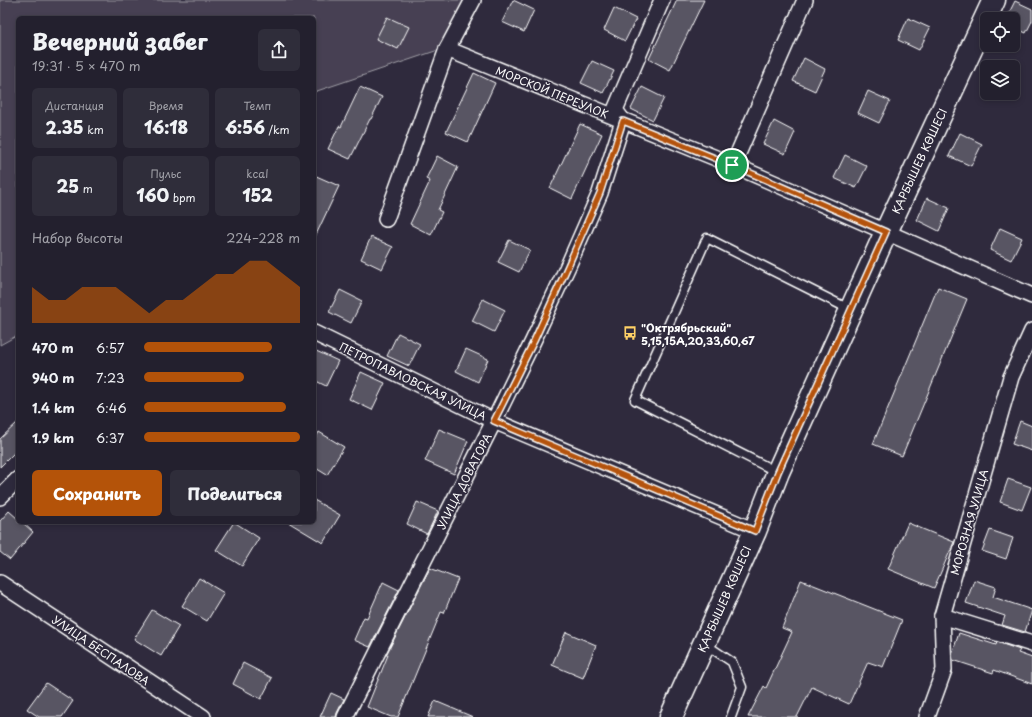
<!DOCTYPE html>
<html lang="ru">
<meta charset="utf-8">
<style>
body{margin:0;font-family:"Playpen Sans",sans-serif;background:#2f2d3a;color:#f1f3f6;height:100vh;display:flex;flex-direction:column;font-size:15px;white-space:nowrap}
*{box-sizing:border-box;margin:0}
p{font-size:13px;color:#a3a3aa}
.icon{flex:none;width:22px;height:22px;fill:none;stroke:currentColor;stroke-width:2;stroke-linecap:round;stroke-linejoin:round}
.map{position:relative;flex:1;overflow:hidden}
.side{position:absolute;left:16px;top:16px;width:300px;height:508px;display:flex;flex-direction:column;background:#23202e;border-radius:6px;box-shadow:0 2px 6px #0003,0 0 0 1px #403e4a}
.side>*{flex:none}
.fabs{position:absolute;left:980px;top:12px;display:grid;gap:8px}
.fabs a{display:grid;place-items:center;width:40px;height:40px;border-radius:6px;background:#23202e;box-shadow:0 2px 6px #0003,0 0 0 1px #403e4a;font-size:20px}
.pin{position:absolute;display:grid;place-items:center;width:34px;height:34px;color:#fff;margin:-17px;border:2px solid #fff;border-radius:50%;box-shadow:0 1px 4px #0007}
.round{display:grid;place-items:center;flex:none;width:42px;height:42px;border-radius:6px;background:#2f2d3a}
.overview{display:flex;align-items:center;justify-content:space-between;height:68px;padding:0 16px}
h1{font-size:22px;font-weight:800;line-height:30px}
.figures{display:grid;grid-template-columns:repeat(3,1fr);gap:6px;height:68px;padding:4px 16px}
.figures div{display:grid;align-content:center;border-radius:6px;background:#2f2d3a;text-align:center}
.figures b{font-size:17px;font-weight:800}
.figures small{font-size:11px;font-weight:400}
.figures p{font-size:11px}
.chart{height:112px;padding:8px 16px}
.chart p{display:flex;justify-content:space-between}
.chart svg{width:100%;height:72px;margin-top:4px;fill:#b45309;opacity:.7}
.primary-button{display:flex;gap:8px;margin-top:auto;padding:8px 16px}
.primary-button a{flex:1;height:46px;border-radius:6px;background:#b45309;color:#fff;font-size:16px;font-weight:800;line-height:46px;text-align:center}
.primary-button a+a{background:#2f2d3a;color:#f1f3f6}
ul{padding:0 16px;list-style:none;font-size:13px}
li{display:grid;grid-template-columns:64px 48px 1fr;align-items:center;height:30px}
li i{height:10px;border-radius:5px;background:#b45309}
.map>svg:first-child{display:block}
</style>
<div class="map">
<svg width="1032" height="717" viewBox="0 0 1032 717">
<rect width="100%" height="100%" fill="#2f2a3d"/>
<filter id="ink" filterUnits="userSpaceOnUse"><feTurbulence type="fractalNoise" baseFrequency=".025" numOctaves="2"/><feDisplacementMap in="SourceGraphic" scale="8" xChannelSelector="R" yChannelSelector="G"/><feConvolveMatrix kernelMatrix="1 2 1 2 8 2 1 2 1" color-interpolation-filters="sRGB"/></filter>
<g filter="url(#ink)">
<!-- green -->
<polygon fill="#464152" stroke="#a2a0a8" points="0,0 476,0 453,45 314,92 314,18 18,18 18,335 0,345"/>
<!-- building -->
<g fill="#595564" stroke="#fff">
<polygon points="513,0 534,10 524,32 502,22"/>
<polygon points="677,0 704,0 670,70 649,59"/>
<polygon points="1015,1 1032,9 1032,21 1026,33 1013,27 1013,19 1006,19"/>
<polygon points="614,8 636,19 625,41 604,30"/>
<polygon points="387,17 409,27 398,49 376,39"/>
<polygon points="908,18 930,28 919,50 898,40"/>
<polygon points="804,58 825,69 815,91 793,81"/>
<polygon points="592,61 614,71 603,93 581,83"/>
<polygon points="474,73 495,83 468,142 446,132"/>
<polygon points="360,87 382,97 371,119 370,119 350,159 328,149 339,126 341,127"/>
<polygon points="642,87 664,98 653,120 631,109"/>
<polygon points="868,91 890,101 879,123 858,113"/>
<polygon points="774,121 795,132 785,154 763,144"/>
<polygon points="580,124 602,134 572,199 550,188"/>
<polygon points="960,133 982,144 971,166 949,156"/>
<polygon points="845,155 867,166 856,188 834,178"/>
<polygon points="437,156 458,167 438,210 442,212 431,235 410,224 430,181 426,179"/>
<polygon points="314,175 339,186 314,239"/>
<polygon points="927,198 949,208 939,231 917,220"/>
<polygon points="1000,228 1022,238 1011,260 990,250"/>
<polygon points="371,237 393,247 382,269 361,259"/>
<polygon points="509,240 530,250 519,272 498,262"/>
<polygon points="938,287 967,299 902,456 873,444"/>
<polygon points="340,290 362,301 351,323 329,312"/>
<polygon points="483,299 505,310 494,332 472,321"/>
<polygon points="398,333 420,344 409,366 387,356"/>
<polygon points="466,349 488,359 478,382 456,371"/>
<polygon points="314,350 338,361 326,386 314,380"/>
<polygon points="361,372 385,383 372,410 349,399"/>
<polygon points="1020,421 1032,426 1032,451 1012,444"/>
<polygon points="18,422 18,449 0,467 0,439"/>
<polygon points="439,429 468,441 454,474 425,461"/>
<polygon points="319,432 344,447 327,475 314,467 314,441"/>
<polygon points="1008,479 1031,487 1022,510 1000,502"/>
<polygon points="314,500 340,515 323,543 288,522 314,522"/>
<polygon points="417,502 438,511 427,534 407,524"/>
<polygon points="9,511 18,519 18,522 22,522 33,532 10,560 0,552 0,521"/>
<polygon points="234,522 259,538 242,566 216,550"/>
<polygon points="908,523 954,542 934,588 888,569"/>
<polygon points="990,530 1013,538 1006,559 982,551"/>
<polygon points="430,568 458,579 444,613 441,612 398,717 391,717 367,707 388,655 386,655"/>
<polygon points="199,578 224,593 207,621 182,606"/>
<polygon points="801,580 902,620 883,667 868,662 849,704 812,687 797,717 748,717 764,686 766,688 792,632 782,628"/>
<polygon points="974,580 996,587 993,597 1032,610 1025,632 1002,625 1005,616 966,603"/>
<polygon points="383,582 399,590 370,647 354,640 364,617 367,618"/>
<polygon points="152,610 179,626 161,656 134,639"/>
<polygon points="566,632 596,645 583,678 552,665"/>
<polygon points="959,633 996,645 997,642 1020,650 1018,653 1032,658 1032,684 994,670 993,673 953,660 952,654"/>
<polygon points="243,663 272,678 261,699 233,684"/>
<polygon points="46,683 73,701 62,717 39,717 27,709"/>
<polygon points="331,693 344,699 337,713 336,717 320,717"/>
<polygon points="435,701 473,717 428,717"/>
</g>
<g fill="none" stroke-linecap="round" stroke-linejoin="round">
<defs>
<g id="lane">
<polyline points="777,472 635,400 707,238 851,310"/>
<polyline points="705,644 732,662 742,687 731,717"/>
</g>
<g id="street">
<polyline points="447,49 733,165 1032,296"/>
<polyline points="733,165 805,0"/>
<polyline points="386,219 447,49 473,0"/>
<polyline points="314,333 494,421 755,531"/>
<polyline points="0,497 18,479"/>
<polyline points="0,583 203,717"/>
<polyline points="942,616 1032,644"/>
<polyline points="345,717 494,421 533,341 568,266 600,193 623,121 615,110 662,0"/>
<polyline points="927,717 944,670 942,616 1011,377 1032,331"/>
</g>
<polyline id="secondary" points="671,717 755,531 778,472 886,232 994,0"/>
</defs>
<!-- lane casing -->
<use href="#lane" stroke="#fff" stroke-width="11"/>
<!-- street casing -->
<use href="#street" stroke="#fff" stroke-width="18"/>
<!-- secondary casing -->
<use href="#secondary" stroke="#fff" stroke-width="25"/>
<!-- lane -->
<use href="#lane" stroke="#2f2a3d" stroke-width="8"/>
<!-- street -->
<use href="#street" stroke="#2f2a3d" stroke-width="15"/>
<!-- secondary -->
<use href="#secondary" stroke="#2f2a3d" stroke-width="22"/>
</g>
</g>
<g fill="none" stroke-linecap="round" stroke-linejoin="round" filter="url(#ink)">
<defs>
<polygon id="route" points="623,121 732,165 886,232 778,472 755,531 494,421 534,341 568,266 600,193"/>
</defs>
<!-- route casing -->
<use href="#route" stroke="#fff" stroke-width="8"/>
<!-- route -->
<use href="#route" stroke="#b45309" stroke-width="5"/>
</g>
<!-- icons -->
<defs>
<symbol id="bus-bare" viewBox="-9 -9 18 18"><path d="M-5-6H5V4H4V6H2V4H-2V6H-4V4H-5ZM-3.5-4V0h7V-4ZM-3.5 1.2v1.5H-2V1.2ZM2 1.2v1.5H3.5V1.2Z" fill="#ffd166" stroke="#2f2a3d" stroke-width="2.5" paint-order="stroke"/></symbol>
</defs>
<g fill-rule="evenodd">
<use href="#bus-bare" x="620" y="323" width="20" height="20"/>
</g>
<g text-anchor="middle" dominant-baseline="central" stroke-width="3" stroke-linejoin="round" paint-order="stroke">
<!-- street labels -->
<g font-size="11" fill="#fff" stroke="#2f2a3d">
<text transform="translate(552 92) rotate(22)">МОРСКОЙ ПЕРЕУЛОК</text>
<text transform="translate(919 161) rotate(-65)">ҚАРБЫШЕВ КӨШЕСІ</text>
<text transform="translate(413 381) rotate(26)">ПЕТРОПАВЛОВСКАЯ УЛИЦА</text>
<text transform="translate(464 481) rotate(-63)">УЛИЦА ДОВАТОРА</text>
<text transform="translate(969 522) rotate(-74)">МОРОЗНАЯ УЛИЦА</text>
<text transform="translate(724 599) rotate(-66)">ҚАРБЫШЕВ КӨШЕСІ</text>
<text transform="translate(101 650) rotate(34)">УЛИЦА БЕСПАЛОВА</text>
</g>
<!-- poi labels -->
<g font-size="11" font-weight="bold" fill="#fff" stroke="#2f2a3d" text-anchor="start">
<text x="641" y="327">"Октрябрьский"<tspan x="641" dy="13">5,15,15А,20,33,60,67</tspan></text>
</g>
</g>
</svg>
<div class="fabs">
<a><svg class="icon" aria-label="locate" viewBox="0 0 24 24"><circle cx="12" cy="12" r="6"/><path d="M12 2v4M12 18v4M2 12h4M18 12h4"/></svg></a>
<a><svg class="icon" aria-label="layers" viewBox="0 0 24 24"><path d="M12 4l9 5-9 5-9-5zM3 14l9 5 9-5"/></svg></a>
</div>
<div class="pin" style="left:732px;top:165px;background:#1e9e55"><svg class="icon" aria-label="arrive" viewBox="0 0 24 24"><path d="M6 21V4h12l-3 4 3 4H6"/></svg></div>
<section class="side">
<div class="overview"><div><h1>Вечерний забег</h1><p>19:31 · 5 × 470 m</p></div><a class="round"><svg class="icon" aria-label="share" viewBox="0 0 24 24"><path d="M12 15V3M7 8l5-5 5 5M5 13v7h14v-7"/></svg></a></div>
<div class="figures">
<div><p>Дистанция</p><b>2.35<small> km</small></b></div>
<div><p>Время</p><b>16:18</b></div>
<div><p>Темп</p><b>6:56<small> /km</small></b></div>
</div>
<div class="figures">
<div><b>25<small> m</small></b></div>
<div><p>Пульс</p><b>160<small> bpm</small></b></div>
<div><p>kcal</p><b>152</b></div>
</div>
<div class="chart"><p><span>Набор высоты</span>224–228 m</p>
<svg viewBox="0 0 160 44" preserveAspectRatio="none"><path d="M0 44V22L10 30L20 30L30 22L40 22L50 22L60 30L70 38L80 30L90 30L100 22L110 14L120 14L130 6L140 6L150 14L160 22V44z"/></svg>
</div>
<ul>
<li><b>470 m</b>6:57<i style="width:82%"></i></li>
<li><b>940 m</b>7:23<i style="width:64%"></i></li>
<li><b>1.4 km</b>6:46<i style="width:91%"></i></li>
<li><b>1.9 km</b>6:37<i style="width:100%"></i></li>
</ul>
<div class="primary-button"><a>Сохранить</a><a>Поделиться</a></div>
</section>
</div>
